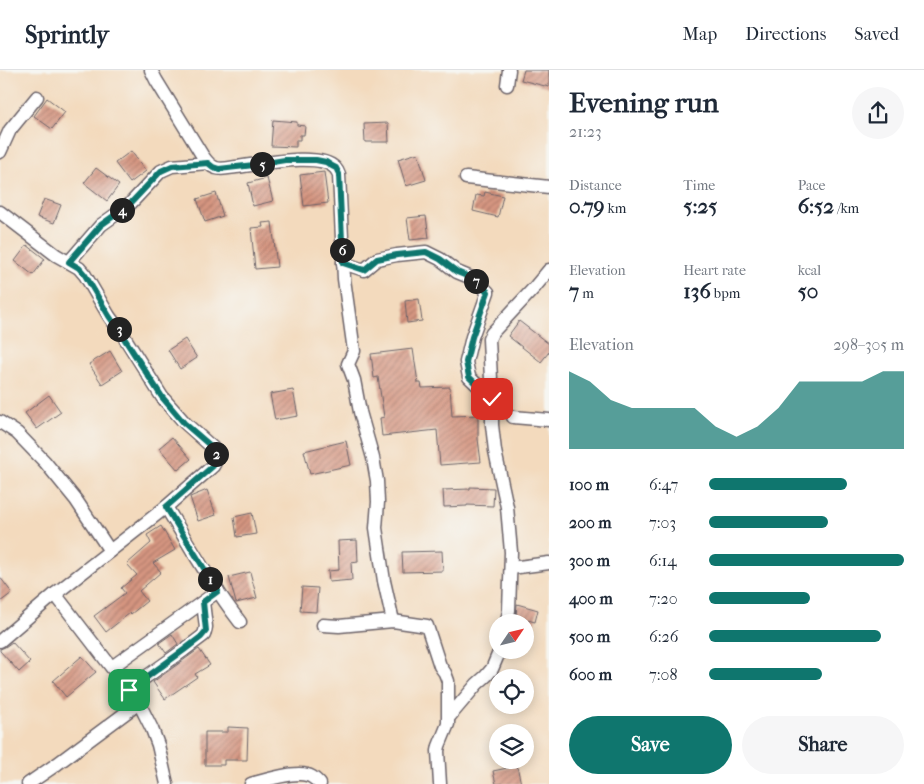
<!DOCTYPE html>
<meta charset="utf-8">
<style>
body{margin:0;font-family:"IM FELL French Canon",serif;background:#f6f6f7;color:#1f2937;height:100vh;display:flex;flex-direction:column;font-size:19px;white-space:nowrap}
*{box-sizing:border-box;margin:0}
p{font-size:16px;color:#747a83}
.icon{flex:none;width:28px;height:28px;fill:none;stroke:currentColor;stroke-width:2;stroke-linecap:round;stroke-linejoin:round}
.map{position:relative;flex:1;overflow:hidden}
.drawer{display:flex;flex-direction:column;background:#fff;width:375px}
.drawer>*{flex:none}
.needle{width:32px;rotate:55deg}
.tools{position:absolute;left:489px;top:544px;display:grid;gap:10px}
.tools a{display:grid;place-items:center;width:45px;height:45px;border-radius:50%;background:#fff;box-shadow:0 2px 12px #0003;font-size:25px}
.pin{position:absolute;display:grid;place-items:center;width:42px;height:42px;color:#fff;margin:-21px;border-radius:10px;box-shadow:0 2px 8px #0006}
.km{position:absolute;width:25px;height:25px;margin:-12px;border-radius:50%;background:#222;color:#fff;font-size:14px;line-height:25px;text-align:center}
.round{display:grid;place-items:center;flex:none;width:52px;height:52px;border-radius:26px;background:#f6f6f7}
.head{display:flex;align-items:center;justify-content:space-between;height:85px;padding:0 20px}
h1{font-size:28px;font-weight:700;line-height:38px}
.stats{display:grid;grid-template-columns:repeat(3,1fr);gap:8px;height:85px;padding:5px 20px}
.stats div{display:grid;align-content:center}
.stats b{font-size:21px;font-weight:700}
.stats small{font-size:14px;font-weight:400}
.stats p{font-size:14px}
.chart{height:140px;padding:10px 20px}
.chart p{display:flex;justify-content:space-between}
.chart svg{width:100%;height:90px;margin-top:5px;fill:#0f766e;opacity:.7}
.primary-button{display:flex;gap:10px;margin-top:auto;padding:10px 20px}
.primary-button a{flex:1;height:58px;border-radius:30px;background:#0f766e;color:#fff;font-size:20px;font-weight:700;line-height:58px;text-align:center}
.primary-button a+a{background:#f6f6f7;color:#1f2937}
ul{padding:0 20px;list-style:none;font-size:16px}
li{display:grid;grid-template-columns:80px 60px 1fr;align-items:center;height:38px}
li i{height:12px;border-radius:6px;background:#0f766e}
header{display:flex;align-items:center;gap:30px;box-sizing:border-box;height:70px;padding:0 25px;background:#fff;border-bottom:1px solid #e0e1e3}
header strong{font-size:24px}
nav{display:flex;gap:28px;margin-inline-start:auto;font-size:18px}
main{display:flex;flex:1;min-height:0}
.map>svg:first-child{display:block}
</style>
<header>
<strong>Sprintly</strong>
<nav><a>Map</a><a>Directions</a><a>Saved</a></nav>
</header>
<main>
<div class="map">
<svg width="549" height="714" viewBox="0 0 549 714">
<defs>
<pattern id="building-hatch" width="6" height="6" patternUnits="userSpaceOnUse" patternTransform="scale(1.25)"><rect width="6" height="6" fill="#d59580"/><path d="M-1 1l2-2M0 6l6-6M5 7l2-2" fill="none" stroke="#ac796a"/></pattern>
</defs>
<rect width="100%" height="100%" fill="#f6f6f2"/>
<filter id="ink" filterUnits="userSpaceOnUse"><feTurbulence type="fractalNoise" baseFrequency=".02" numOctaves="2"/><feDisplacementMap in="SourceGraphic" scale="10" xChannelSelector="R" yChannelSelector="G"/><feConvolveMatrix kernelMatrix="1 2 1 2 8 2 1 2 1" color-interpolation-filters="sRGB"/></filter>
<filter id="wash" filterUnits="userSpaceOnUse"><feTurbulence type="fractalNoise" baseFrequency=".0096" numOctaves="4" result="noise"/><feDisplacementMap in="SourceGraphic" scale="20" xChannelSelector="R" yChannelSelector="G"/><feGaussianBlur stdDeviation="1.12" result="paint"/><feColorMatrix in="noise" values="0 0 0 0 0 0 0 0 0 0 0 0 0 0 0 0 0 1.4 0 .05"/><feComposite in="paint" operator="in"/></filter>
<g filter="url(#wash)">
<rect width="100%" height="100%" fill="#f3dabd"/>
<g id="blocks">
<!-- building -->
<g fill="url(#building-hatch)">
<polygon points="524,0 549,0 549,17 521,10"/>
<polygon points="47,28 65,42 52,59 34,46"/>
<polygon points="273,50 297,52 297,55 305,56 304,65 300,65 300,70 296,70 296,77 271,76"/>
<polygon points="388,53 389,72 365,72 364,54"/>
<polygon points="131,81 146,101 130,113 115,93"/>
<polygon points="418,83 426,110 406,116 398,89"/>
<polygon points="96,98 119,115 107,131 84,113"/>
<polygon points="324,102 328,133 304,136 300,105"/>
<polygon points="267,108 273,131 253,136 248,113"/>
<polygon points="485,122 503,126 498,147 473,141 476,125 484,126"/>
<polygon points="216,123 223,146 205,152 197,129"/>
<polygon points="44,129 61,135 54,153 37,147"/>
<polygon points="426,146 429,168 410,170 407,148"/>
<polygon points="272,152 277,197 255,199 251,158 263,157 262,153"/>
<polygon points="27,175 45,189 33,205 15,191"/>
<polygon points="419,229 422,251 407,253 405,231"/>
<polygon points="519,251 549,274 549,282 541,292 508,266"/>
<polygon points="185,269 197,288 180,299 168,280"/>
<polygon points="413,279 418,313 421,313 422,318 450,317 452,346 478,345 478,369 481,392 440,395 437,360 382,366 380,348 384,347 378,307 374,308 371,284"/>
<polygon points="110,281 122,301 102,314 89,294"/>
<polygon points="293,320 298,346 275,350 270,324"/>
<polygon points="49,325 61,342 37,359 25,343"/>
<polygon points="172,367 191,389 178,400 159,378"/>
<polygon points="346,371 351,395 310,404 304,381"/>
<polygon points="470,417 494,418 493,436 467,435 467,436 444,437 443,420 470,419"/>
<polygon points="207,420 216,445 198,451 190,427"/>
<polygon points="252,443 256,464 237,467 234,447"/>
<polygon points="161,456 175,480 153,493 161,502 139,521 147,531 131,544 130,543 106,562 94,546 125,523 121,518 137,505 127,494 151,473 147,465"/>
<polygon points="357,470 358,492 351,493 352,510 329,512 328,501 339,500 338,471"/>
<polygon points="442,481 443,501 403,502 402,482"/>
<polygon points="250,502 257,528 236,533 229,507"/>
<polygon points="0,507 12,523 0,532"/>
<polygon points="302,517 318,518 316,542 300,541"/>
<polygon points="517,534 538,540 535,552 516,547"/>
<polygon points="172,564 178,574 166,583 159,573"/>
<polygon points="12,572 30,592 19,602 0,581 0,579 5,577"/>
<polygon points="199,579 210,595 195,604 197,607 165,629 153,612"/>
<polygon points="82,586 96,602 66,627 53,611"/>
<polygon points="228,657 248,658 247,690 224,690 224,695 205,695 205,662 228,662"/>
<polygon points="517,696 521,714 496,714 493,701"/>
</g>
</g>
</g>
<g filter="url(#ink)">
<use href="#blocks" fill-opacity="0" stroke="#6b6268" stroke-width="1"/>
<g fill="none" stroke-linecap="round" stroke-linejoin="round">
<defs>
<g id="street">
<path d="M151,0L156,10L202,85C206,90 209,96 216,98C222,100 229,98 236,97C257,95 320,81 335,98C337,100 338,102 339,105L344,209L354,281L348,294L354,310L360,342L373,388L377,411L378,432L376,458L384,511L393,551"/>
<polyline points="507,15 509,0"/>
<polyline points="0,82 10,60 37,27"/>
<polyline points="466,108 549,117"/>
<path d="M0,142L56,185L79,198L85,205L109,246L123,265L162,327L185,353L213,378C217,385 217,390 213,396L166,437L55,524L0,571"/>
<polyline points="69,192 101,155 129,135 161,101 172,96 208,93"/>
<polyline points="343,193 364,200 377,189 397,185 426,182 440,189 457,202 474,209 488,222 472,267 466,292 469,307 492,329"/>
<polyline points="513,347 549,350"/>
<polyline points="0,352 17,363 45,392 76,430 110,481"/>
<path d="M166,437C190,476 212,516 240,552"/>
<polyline points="511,498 549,493"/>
<polyline points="55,524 139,633 152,659 158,675 167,714"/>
<polyline points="507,552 509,540 511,482 507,437 495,381 492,355 492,329 489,269 492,263 534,218 549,200"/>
<polyline points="323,555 339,556 393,551 427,556 440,596 445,603 448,611 448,654 439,676 438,681 440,714"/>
<polyline points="112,597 218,521"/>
<polyline points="129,619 184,580 204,565 206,557 203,532"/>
<polyline points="449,647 477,614 486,606 492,599 500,580"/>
<polyline points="28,714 57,694 139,633"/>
<path d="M251,714C265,710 294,701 307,705C313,706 316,710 320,714"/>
</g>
</defs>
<!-- street casing -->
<use href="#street" stroke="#6b6268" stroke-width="15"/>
<!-- street -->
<use href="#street" stroke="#fff" stroke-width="12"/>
</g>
</g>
<g fill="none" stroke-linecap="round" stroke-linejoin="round" filter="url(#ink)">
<defs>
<path id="route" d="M129,620L184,580L201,567L206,561L203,532L218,521L166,437L213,396C217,390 217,385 213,378L184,353L162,327L122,265L109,246L85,205L79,198L69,192L101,155L129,135L161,101L172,96L208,93L213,97L219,99L254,95L285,90H316L326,92L332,96L336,98L339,104L343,193L364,200L377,189L397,185L426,182L440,189L457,202L474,209L488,222L472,267L466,292L469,307L492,329"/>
</defs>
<!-- route casing -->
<use href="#route" stroke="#fff" stroke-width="10"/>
<!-- route -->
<use href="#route" stroke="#0f766e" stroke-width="6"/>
</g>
</svg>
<div class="tools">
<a><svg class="needle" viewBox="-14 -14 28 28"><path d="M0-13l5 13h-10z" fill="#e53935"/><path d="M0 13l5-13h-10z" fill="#747a83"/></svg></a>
<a><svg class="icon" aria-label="locate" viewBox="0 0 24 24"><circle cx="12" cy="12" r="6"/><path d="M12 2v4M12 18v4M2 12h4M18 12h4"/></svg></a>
<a><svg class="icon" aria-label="layers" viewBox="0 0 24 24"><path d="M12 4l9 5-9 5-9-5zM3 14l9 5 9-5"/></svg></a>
</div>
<div class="pin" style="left:129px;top:620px;background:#1e9e55"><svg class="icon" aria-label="arrive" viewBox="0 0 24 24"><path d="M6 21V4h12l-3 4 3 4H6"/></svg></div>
<div class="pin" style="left:492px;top:329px;background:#d93025"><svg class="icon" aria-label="check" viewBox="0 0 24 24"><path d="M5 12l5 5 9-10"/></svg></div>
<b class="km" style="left:210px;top:509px">1</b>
<b class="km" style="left:216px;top:384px">2</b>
<b class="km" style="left:119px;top:259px">3</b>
<b class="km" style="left:122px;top:140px">4</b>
<b class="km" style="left:262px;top:94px">5</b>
<b class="km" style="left:342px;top:180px">6</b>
<b class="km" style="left:476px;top:211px">7</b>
</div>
<section class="drawer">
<div class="head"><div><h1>Evening run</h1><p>21:23</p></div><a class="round"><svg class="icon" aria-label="share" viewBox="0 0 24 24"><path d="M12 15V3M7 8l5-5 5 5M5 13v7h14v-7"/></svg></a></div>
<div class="stats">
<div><p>Distance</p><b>0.79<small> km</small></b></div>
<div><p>Time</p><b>5:25</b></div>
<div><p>Pace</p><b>6:52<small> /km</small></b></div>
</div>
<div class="stats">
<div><p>Elevation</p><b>7<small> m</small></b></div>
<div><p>Heart rate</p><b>136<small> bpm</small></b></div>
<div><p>kcal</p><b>50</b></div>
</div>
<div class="chart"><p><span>Elevation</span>298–305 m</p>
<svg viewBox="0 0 160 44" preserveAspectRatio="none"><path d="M0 44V6L10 11L20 20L30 24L40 24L50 24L60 24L70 33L80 38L90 33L100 24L110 11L120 11L130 11L140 11L150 6L160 6V44z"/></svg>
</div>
<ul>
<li><b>100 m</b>6:47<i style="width:71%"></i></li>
<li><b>200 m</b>7:03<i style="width:61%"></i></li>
<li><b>300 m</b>6:14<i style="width:100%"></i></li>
<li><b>400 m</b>7:20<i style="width:52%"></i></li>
<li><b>500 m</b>6:26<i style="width:88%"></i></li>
<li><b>600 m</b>7:08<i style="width:58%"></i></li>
</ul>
<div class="primary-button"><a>Save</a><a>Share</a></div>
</section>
</main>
